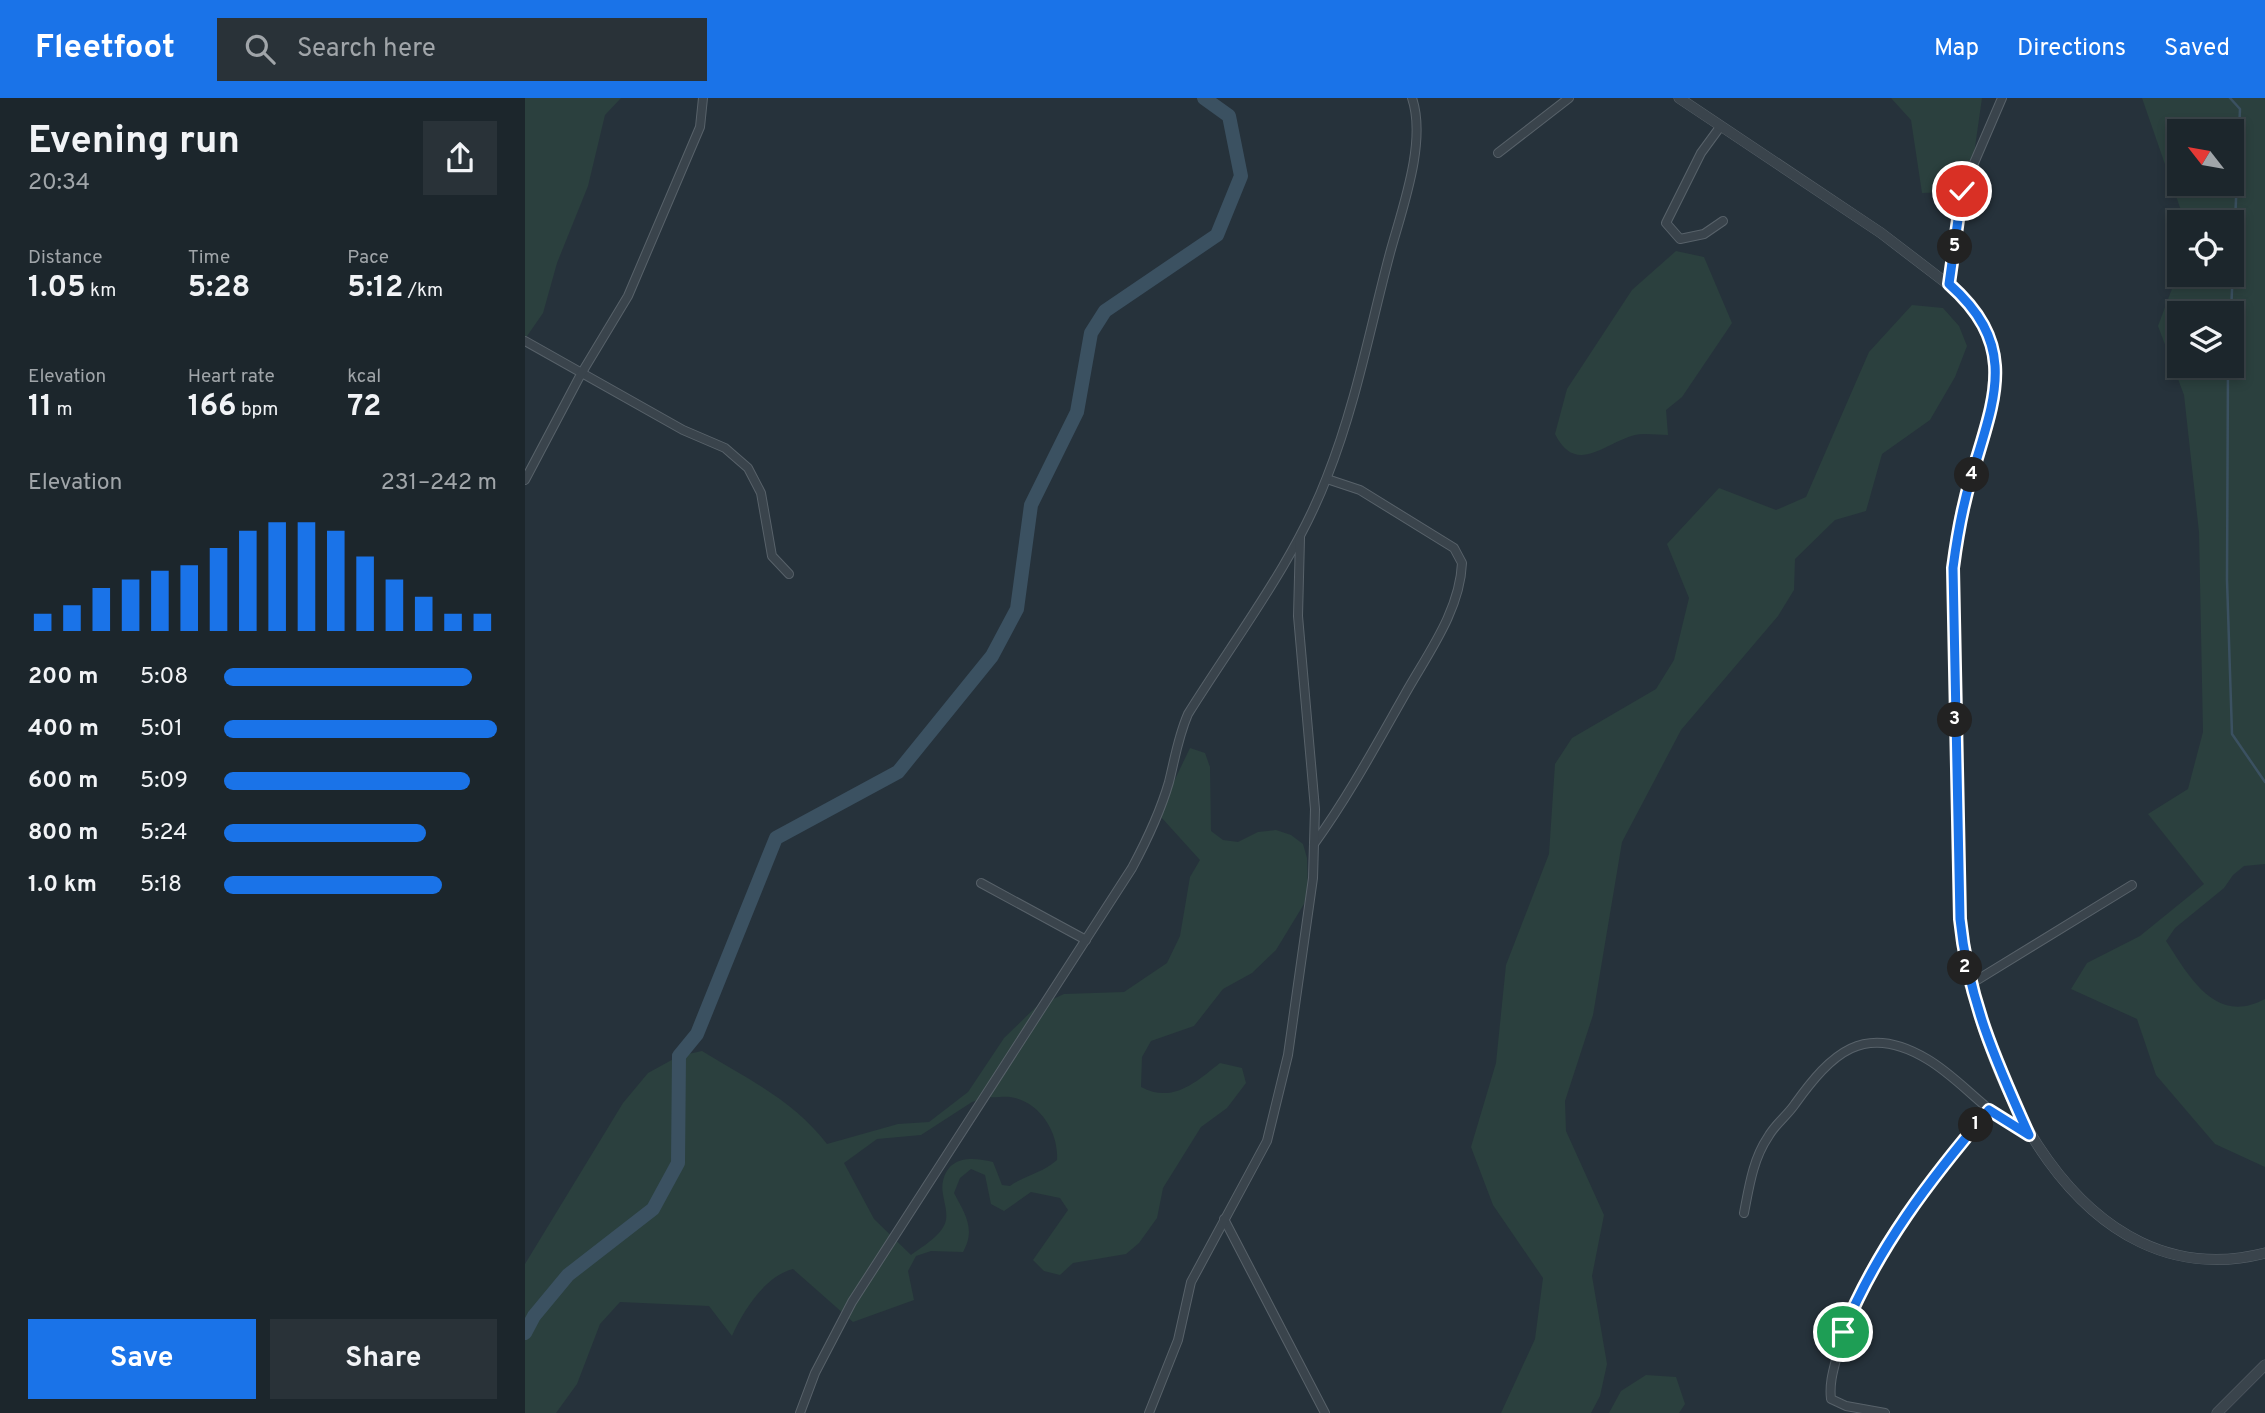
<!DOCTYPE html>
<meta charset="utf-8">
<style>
body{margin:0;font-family:Overpass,sans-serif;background:#293238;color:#f1f3f6;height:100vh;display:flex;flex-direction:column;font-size:26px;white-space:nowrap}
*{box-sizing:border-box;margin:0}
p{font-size:23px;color:#a0a5a9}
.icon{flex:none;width:38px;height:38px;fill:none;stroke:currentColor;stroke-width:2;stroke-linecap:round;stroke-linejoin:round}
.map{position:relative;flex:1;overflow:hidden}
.panel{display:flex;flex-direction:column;background:#1c262c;width:525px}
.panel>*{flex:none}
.needle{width:46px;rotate:301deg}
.buttons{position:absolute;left:1642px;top:21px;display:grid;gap:14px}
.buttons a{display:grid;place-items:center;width:77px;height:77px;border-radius:0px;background:#1c262c;box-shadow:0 4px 10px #0003,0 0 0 2px #3a4348;font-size:35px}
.pin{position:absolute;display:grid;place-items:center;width:60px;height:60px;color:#fff;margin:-30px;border:4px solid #fff;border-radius:50%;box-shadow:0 2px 7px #0007}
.km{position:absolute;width:35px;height:35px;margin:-18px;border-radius:50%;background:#222;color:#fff;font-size:19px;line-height:35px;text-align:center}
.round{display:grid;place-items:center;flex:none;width:74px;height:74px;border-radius:0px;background:#293238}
.overview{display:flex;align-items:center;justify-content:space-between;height:119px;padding:0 28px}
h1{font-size:38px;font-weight:700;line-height:52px}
.figures{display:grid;grid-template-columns:repeat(3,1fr);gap:10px;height:119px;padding:7px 28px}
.figures div{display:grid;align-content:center}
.figures b{font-size:30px;font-weight:700}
.figures small{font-size:19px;font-weight:400}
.figures p{font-size:19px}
.chart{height:196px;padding:14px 28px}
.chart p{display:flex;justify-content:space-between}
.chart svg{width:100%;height:126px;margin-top:7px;stroke:#1a73e8;stroke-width:6}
.cta{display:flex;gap:14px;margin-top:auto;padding:14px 28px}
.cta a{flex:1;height:80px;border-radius:0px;background:#1a73e8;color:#fff;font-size:28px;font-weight:700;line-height:80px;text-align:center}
.cta a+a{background:#293238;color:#f1f3f6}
ul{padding:0 28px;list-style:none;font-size:23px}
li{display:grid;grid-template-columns:112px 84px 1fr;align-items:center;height:52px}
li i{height:18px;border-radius:9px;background:#1a73e8}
header{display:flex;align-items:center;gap:42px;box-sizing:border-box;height:98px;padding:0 35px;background:#1a73e8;color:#fff}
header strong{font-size:33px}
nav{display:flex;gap:38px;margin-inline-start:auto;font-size:24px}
.search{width:490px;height:63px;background:#293238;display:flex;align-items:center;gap:18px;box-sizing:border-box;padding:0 24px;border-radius:0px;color:#a0a5a9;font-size:26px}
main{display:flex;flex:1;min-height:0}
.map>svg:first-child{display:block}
</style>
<header>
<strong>Fleetfoot</strong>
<div class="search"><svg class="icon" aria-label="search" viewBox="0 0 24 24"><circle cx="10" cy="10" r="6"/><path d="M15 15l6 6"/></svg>Search here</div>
<nav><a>Map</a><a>Directions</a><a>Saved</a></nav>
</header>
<main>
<section class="panel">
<div class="overview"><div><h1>Evening run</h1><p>20:34</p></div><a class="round"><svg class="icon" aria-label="share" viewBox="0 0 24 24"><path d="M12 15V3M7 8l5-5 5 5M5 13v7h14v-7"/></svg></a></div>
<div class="figures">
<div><p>Distance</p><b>1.05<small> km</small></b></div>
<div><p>Time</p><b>5:28</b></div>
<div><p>Pace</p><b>5:12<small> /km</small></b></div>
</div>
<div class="figures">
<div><p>Elevation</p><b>11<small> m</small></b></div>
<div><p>Heart rate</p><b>166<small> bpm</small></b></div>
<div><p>kcal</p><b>72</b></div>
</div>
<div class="chart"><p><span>Elevation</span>231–242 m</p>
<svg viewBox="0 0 160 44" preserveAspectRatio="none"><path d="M5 44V38M15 44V35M25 44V29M35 44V26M45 44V23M55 44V21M65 44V15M75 44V9M85 44V6M95 44V6M105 44V9M115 44V18M125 44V26M135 44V32M145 44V38M155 44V38"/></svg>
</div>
<ul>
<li><b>200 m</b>5:08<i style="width:91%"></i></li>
<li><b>400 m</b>5:01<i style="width:100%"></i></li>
<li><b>600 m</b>5:09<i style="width:90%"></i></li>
<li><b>800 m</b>5:24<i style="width:74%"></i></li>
<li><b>1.0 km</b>5:18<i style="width:80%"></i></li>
</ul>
<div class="cta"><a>Save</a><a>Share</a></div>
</section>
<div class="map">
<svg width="1740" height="1315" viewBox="0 0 1740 1315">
<rect width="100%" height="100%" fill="#26323b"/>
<!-- green -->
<g fill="#2b403e" fill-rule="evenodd">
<polygon points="0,0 96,0 80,17 63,88 32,165 18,215 0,241"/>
<polygon points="1366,0 1457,0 1448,63 1441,82 1420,94 1397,95 1386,22"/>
<path d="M1617,0H1740V766L1719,768L1708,777L1699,790L1650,830L1641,843C1664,878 1690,928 1740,901V1069L1690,1046L1631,977L1612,921L1546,891L1562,865L1615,838L1679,786L1623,716L1663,691L1678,634L1674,434L1659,297L1633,228L1654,172V177H1706V124H1660ZM1654,33H1706V86H1654ZM1706,215V268H1654V215Z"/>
<path d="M1151,153L1179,159L1207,225L1157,299L1141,312L1143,337C1133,337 1120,335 1110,337C1079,345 1051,378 1030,336L1042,291L1107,192Z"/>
<polygon points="1387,207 1418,210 1434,228 1442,248 1430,279 1405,322 1357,356 1341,413 1310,422 1270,461 1269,492 1253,518 1156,632 1097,744 1068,917 1040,1003 1041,1033 1079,1117 1067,1178 1082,1266 1075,1298 1066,1315 976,1315 1010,1241 1018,1180 968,1107 946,1049 971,965 981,867 1024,756 1030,666 1047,640 1131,591 1149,562 1164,500 1142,446 1194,390 1251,412 1281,399 1344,254"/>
<path d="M665,650L680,655L685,669L686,733L698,742L713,744L733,734L751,732L766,737L778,746L782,760L783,791L779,806L751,852L727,875L698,891L669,928L626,943L617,959L616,989C648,1006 671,984 695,965L717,970L721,985L702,1010L676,1029L638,1090L632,1120L614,1145L601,1156L548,1165L535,1177L519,1173L508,1162L543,1112L535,1100L506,1094L479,1113L466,1106L460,1077L446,1071L435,1080L429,1095C440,1116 451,1131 438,1154L406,1153L391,1158L383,1173L389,1202L328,1224L268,1171C240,1178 218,1213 207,1238L184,1208L95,1204L75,1226L52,1286L31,1315H0V1166L98,1005L123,975L154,958L177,953C223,981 269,1003 302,1046L373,1026L404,1024L443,994L479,940L511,909L539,896L599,894L642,865L655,838L665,779L675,762L636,719L639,704ZM463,999C471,1000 478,998 485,999C515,1003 534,1035 532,1062C518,1075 500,1077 485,1088L477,1087L468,1064C448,1059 424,1057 418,1083C415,1095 423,1109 421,1122C418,1137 398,1148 386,1157L349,1121L319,1065L352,1041L396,1037L447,1004Z"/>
<polygon points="1121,1277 1151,1279 1160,1306 1154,1315 1084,1315 1096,1293"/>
</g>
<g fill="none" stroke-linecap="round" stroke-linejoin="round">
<!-- stream -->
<g stroke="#3b5161" stroke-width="2.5">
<polyline points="1705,0 1715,11 1706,215"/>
<polyline points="1703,268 1702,482 1707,636 1740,684"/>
</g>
<!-- river -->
<polyline stroke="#3b5161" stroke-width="14" points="0,1235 9,1218 43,1177 128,1111 153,1065 154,958 172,936 251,740 373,674 467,558 492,511 506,407 552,314 566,235 580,213 692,137 716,78 704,18 679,0"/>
<defs>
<g id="minor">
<polyline points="1195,29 1176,55 1141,125 1155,141 1179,136 1198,123"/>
<polyline points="973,55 1044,0"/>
<polyline points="1424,186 1437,93 1477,0"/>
<polyline points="0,243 158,332 200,350 223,370 236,395 247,458 264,476"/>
<polyline points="0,382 56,276 103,198 175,29 178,0"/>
<path d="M789,746C823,699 850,649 879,598C901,558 935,514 937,465L929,450L835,392L802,381"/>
<polyline points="456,785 561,842"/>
<polyline points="1444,887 1607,787"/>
<path d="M1219,1115C1224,1089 1228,1061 1243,1039C1250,1026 1262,1018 1270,1006C1306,956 1339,923 1402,961C1438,982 1464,1020 1505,1037"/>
<polyline points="699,1121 800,1315"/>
<path d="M275,1315L290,1275L327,1204L607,770C622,742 635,715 644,684C650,660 653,639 663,616C711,539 770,463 802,379C831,306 845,230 865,155C877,111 902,44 887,0"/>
<polyline points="624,1315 653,1242 666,1184 742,1043 763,957 788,780 790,711 773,518 775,440"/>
<path d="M1360,1315L1321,1308L1306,1301C1304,1284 1309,1270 1313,1254C1337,1161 1404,1083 1464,1011"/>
</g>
<g id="tertiary">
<path d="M1154,0L1356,135L1433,194L1459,226L1470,260L1467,304L1435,419L1428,470L1435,821C1450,971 1553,1203 1740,1155"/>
<polyline points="1692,1315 1740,1267"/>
</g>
</defs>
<!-- minor casing -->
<use href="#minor" stroke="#58626a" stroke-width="10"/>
<!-- tertiary casing -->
<use href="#tertiary" stroke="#58626a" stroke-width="11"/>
<!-- minor -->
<use href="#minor" stroke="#3a444c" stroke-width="8"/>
<!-- tertiary -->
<use href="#tertiary" stroke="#3a444c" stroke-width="10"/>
</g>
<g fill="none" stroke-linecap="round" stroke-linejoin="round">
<defs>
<path id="route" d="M1318,1234C1352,1150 1406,1080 1464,1012L1504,1037C1471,964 1443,901 1435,821L1428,470C1432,439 1437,410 1446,380C1469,301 1495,249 1424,186L1437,93"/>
</defs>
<!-- route casing -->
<use href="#route" stroke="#fff" stroke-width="14"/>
<!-- route -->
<use href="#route" stroke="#1a73e8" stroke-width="9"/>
</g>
</svg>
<div class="buttons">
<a><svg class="needle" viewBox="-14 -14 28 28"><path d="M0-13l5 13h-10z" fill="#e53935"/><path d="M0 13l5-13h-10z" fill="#a0a5a9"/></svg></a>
<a><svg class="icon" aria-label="locate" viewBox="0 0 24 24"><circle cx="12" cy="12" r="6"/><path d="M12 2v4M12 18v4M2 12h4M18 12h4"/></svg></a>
<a><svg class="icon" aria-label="layers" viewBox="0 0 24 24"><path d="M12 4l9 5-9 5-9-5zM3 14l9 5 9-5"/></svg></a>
</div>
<div class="pin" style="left:1318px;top:1234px;background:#1e9e55"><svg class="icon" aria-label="arrive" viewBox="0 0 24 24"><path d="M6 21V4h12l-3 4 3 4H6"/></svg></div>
<div class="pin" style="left:1437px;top:93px;background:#d93025"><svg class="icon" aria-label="check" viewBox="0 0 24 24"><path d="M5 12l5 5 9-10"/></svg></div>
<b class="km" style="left:1451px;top:1027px">1</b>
<b class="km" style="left:1440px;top:870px">2</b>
<b class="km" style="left:1430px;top:622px">3</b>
<b class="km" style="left:1447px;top:377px">4</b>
<b class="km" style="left:1430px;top:149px">5</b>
</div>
</main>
